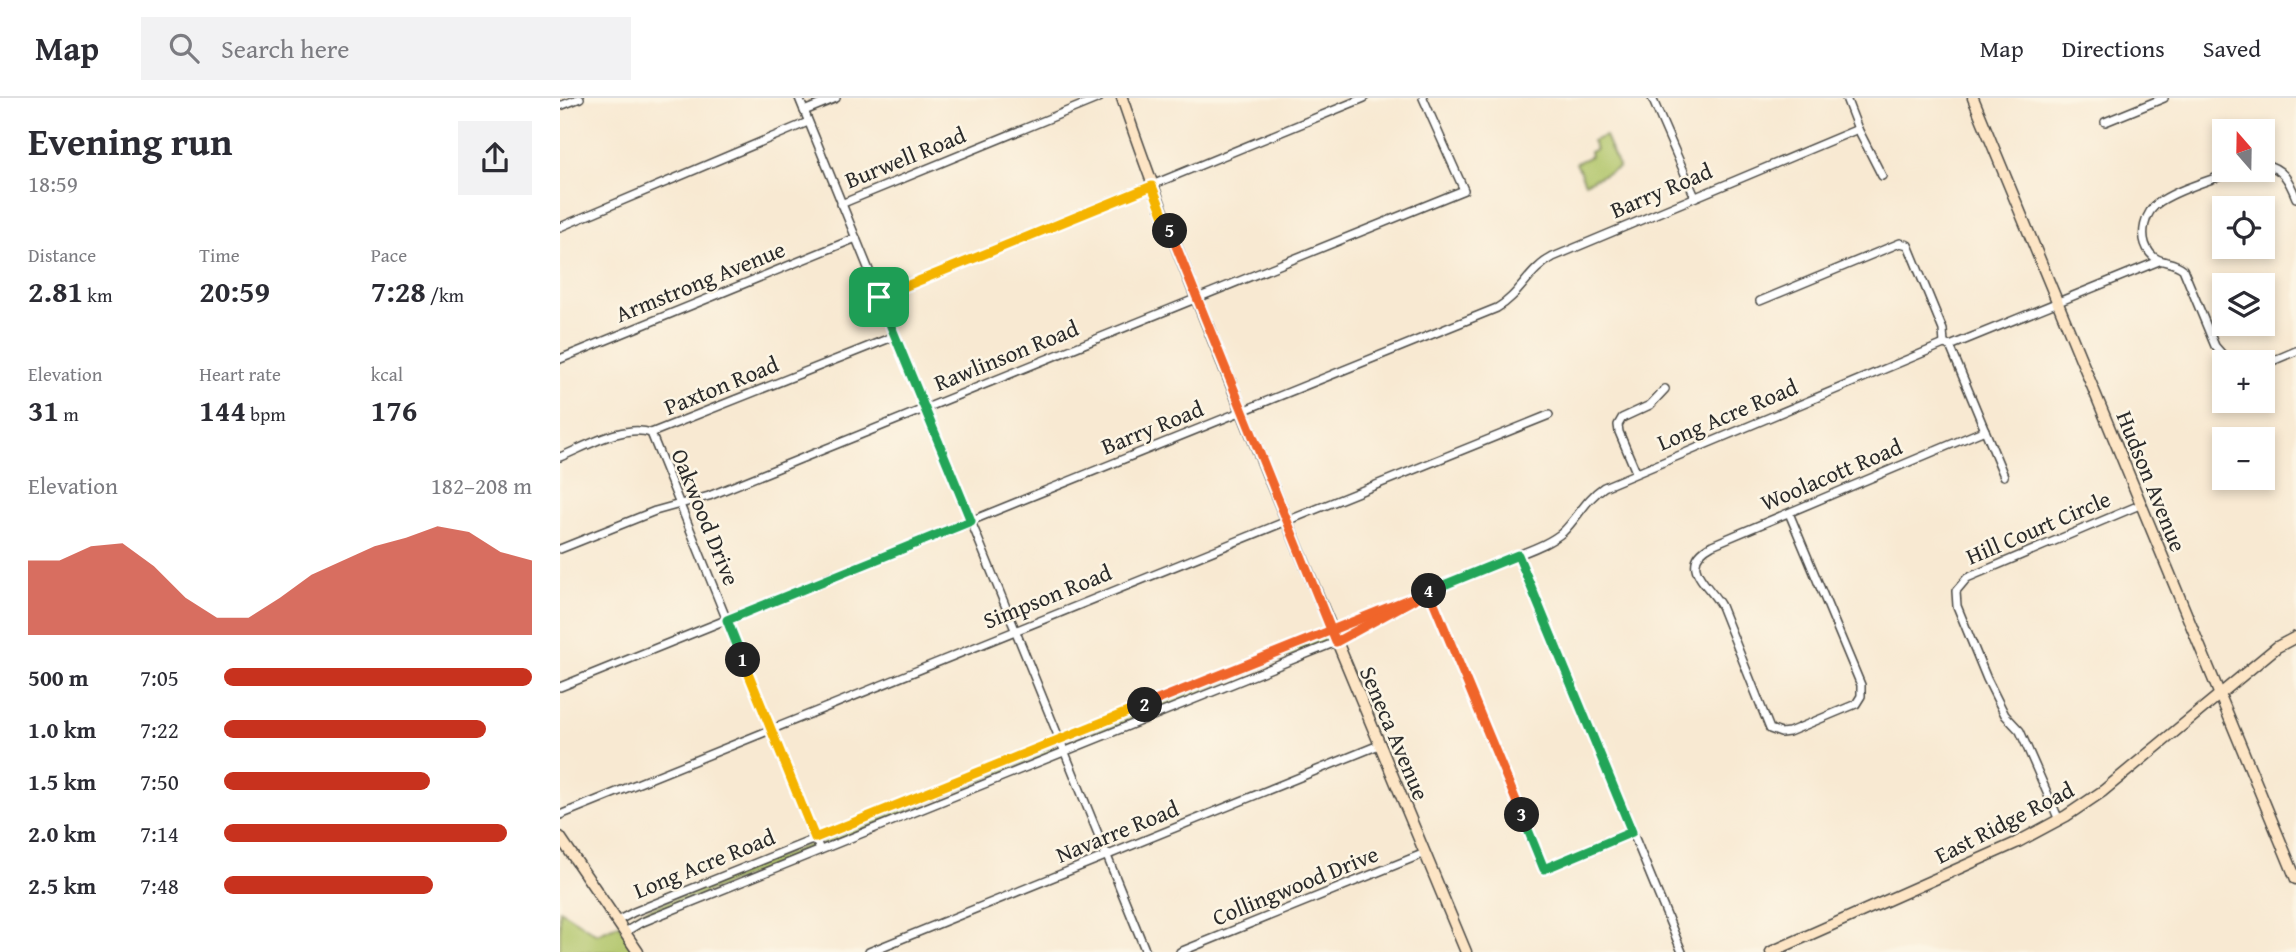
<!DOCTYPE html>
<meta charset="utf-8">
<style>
body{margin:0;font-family:"Gentium Book Plus",serif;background:#f2f2f3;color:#2b2b33;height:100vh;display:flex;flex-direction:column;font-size:26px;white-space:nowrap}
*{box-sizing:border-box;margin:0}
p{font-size:23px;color:#7c7c81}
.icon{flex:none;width:38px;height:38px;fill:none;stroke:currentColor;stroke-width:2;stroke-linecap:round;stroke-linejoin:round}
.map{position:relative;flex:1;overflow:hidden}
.drawer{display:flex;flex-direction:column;background:#fff;width:560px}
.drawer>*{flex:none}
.needle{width:46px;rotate:340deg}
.controls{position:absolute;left:1652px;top:21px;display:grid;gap:14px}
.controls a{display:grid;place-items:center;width:63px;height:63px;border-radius:0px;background:#fff;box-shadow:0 4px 10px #0003;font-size:35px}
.pin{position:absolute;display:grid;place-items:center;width:60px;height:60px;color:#fff;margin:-30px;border-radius:14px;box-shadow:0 4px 10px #0006}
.km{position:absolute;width:35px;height:35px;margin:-18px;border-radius:50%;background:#222;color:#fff;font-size:19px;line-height:35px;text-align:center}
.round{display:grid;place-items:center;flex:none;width:74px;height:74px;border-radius:0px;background:#f2f2f3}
.overview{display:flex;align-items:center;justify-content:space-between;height:119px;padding:0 28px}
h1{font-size:38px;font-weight:700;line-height:52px}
.figures{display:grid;grid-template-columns:repeat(3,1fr);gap:10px;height:119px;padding:7px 28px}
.figures div{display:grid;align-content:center}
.figures b{font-size:30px;font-weight:700}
.figures small{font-size:19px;font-weight:400}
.figures p{font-size:19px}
.chart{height:196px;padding:14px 28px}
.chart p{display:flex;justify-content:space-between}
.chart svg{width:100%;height:126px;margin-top:7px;fill:#c8321e;opacity:.7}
ul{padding:0 28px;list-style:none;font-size:23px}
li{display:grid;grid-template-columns:112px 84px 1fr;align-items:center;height:52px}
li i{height:18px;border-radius:9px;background:#c8321e}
header{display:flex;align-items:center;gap:42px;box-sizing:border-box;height:98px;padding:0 35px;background:#fff;border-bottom:2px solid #e1e1e2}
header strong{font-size:33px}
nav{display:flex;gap:38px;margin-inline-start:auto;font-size:24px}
.search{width:490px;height:63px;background:#f2f2f3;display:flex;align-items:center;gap:18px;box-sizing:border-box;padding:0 24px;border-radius:0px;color:#7c7c81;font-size:26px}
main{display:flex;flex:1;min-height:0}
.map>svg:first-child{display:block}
</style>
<header>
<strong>Map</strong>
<div class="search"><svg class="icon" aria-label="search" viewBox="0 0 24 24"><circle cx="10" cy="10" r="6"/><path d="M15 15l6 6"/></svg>Search here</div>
<nav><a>Map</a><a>Directions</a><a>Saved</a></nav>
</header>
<main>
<section class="drawer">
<div class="overview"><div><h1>Evening run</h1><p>18:59</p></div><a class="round"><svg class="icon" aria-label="share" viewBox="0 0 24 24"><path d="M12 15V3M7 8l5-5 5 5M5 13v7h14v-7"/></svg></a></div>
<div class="figures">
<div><p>Distance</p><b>2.81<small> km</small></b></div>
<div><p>Time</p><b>20:59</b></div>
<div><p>Pace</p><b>7:28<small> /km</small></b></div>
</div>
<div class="figures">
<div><p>Elevation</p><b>31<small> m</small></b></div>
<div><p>Heart rate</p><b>144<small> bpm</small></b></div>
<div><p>kcal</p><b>176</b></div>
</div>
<div class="chart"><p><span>Elevation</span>182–208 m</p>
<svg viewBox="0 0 160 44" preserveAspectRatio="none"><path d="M0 44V18L10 18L20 13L30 12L40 20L50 31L60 38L70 38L80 31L90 23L100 18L110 13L120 10L130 6L140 8L150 15L160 18V44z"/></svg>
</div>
<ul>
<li><b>500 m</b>7:05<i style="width:100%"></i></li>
<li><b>1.0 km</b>7:22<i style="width:85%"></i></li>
<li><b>1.5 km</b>7:50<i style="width:67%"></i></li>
<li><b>2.0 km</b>7:14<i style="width:92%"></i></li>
<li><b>2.5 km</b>7:48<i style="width:68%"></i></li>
</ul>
</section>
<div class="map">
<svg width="1736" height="854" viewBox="0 0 1736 854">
<rect width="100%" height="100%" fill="#fcf5e5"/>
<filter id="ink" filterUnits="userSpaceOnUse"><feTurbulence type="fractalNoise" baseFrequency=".0143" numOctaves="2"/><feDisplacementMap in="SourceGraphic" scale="14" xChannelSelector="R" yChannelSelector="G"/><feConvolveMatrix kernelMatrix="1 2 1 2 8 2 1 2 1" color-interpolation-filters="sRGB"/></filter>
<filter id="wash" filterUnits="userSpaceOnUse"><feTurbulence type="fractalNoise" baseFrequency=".00686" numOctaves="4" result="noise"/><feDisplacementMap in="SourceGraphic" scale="28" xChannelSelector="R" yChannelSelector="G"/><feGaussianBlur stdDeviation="1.57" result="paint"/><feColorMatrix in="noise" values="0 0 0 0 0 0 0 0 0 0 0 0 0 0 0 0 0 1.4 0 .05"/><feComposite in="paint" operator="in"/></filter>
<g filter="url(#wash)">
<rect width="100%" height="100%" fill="#f8e9d2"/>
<!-- green -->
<g fill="#b0c569" stroke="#6e784a" stroke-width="2">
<polygon points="1045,38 1059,70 1025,85 1016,65 1031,58 1030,54 1036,51 1032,43"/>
<polygon points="765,538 768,539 767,543 511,647 507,644"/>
<polygon points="494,648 496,649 495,653 264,747 261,746 262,741"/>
<polygon points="250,746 253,748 252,752 76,823 72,822 74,817"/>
<polygon points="0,812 37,836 59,826 78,854 0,854"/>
</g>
</g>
<g filter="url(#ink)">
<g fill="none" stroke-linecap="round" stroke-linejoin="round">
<defs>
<g id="street">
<polyline points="239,0 586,854"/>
<polyline points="1092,0 1135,99"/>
<polyline points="1286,0 1298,31 1322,78"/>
<polyline points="0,8 20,0"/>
<polyline points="244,13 276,0"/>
<polyline points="1545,24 1604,0"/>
<path d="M1703,66C1723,70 1729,82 1736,100"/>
<polyline points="281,106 539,0"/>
<polyline points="0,129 248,24"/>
<polyline points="319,199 804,0"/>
<polyline points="1200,203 1340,145 1348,147 1383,232 1384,246"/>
<polyline points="1390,248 1444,378"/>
<polyline points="0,261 296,140"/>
<path d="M1669,264L1655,248L1623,171C1612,162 1598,166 1590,155C1578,139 1584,113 1601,103C1623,89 1652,82 1677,72"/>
<polyline points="1703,267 1736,253"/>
<polyline points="91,335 260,752"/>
<path d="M0,359C25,349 65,325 91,335L335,238"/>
<polyline points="1076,374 1059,334 1058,327 1062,320 1090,307 1105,291"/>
<path d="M1229,415L1301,587V598L1296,606L1229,634L1221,635L1210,631L1161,508C1151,488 1115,467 1152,447L1425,332"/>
<polyline points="0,451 95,413 149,398 904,92 863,0"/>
<polyline points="958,457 1122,854"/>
<polyline points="869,493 984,771 1072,734"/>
<path d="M0,589L937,210C960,197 969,171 993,159L1298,31"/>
<polyline points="0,717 989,317"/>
<polyline points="1499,722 1460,633 1445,617 1427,581 1397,508 1396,493 1407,480 1582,406"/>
<path d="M57,823L74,814L958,457C973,451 990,445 1003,434C1018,419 1026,401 1044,389L1384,246L1390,248L1599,163"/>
<polyline points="65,834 80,825 776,544 844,507"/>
<polyline points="309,854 819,647"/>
<polyline points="620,854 865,755"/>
</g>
<g id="secondary">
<path d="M562,0C605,127 657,251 707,375C773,535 839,695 906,854"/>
<polyline points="1413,0 1736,781"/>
<polyline points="0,739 78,854"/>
<polyline points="1211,854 1456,745 1506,718 1543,693 1717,549 1736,539"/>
</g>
</defs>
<!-- street casing -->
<use href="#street" stroke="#4a4844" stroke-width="10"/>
<!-- secondary casing -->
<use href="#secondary" stroke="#4a4844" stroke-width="13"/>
<!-- street -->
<use href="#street" stroke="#fff" stroke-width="7"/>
<!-- secondary -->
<use href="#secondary" stroke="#fde5c5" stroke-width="10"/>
</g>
</g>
<g fill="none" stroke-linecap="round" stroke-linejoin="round" filter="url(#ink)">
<defs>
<polyline id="split-1" points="183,562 167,522 411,423 319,199"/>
<polyline id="split-2" points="183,562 255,740 585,607"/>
<polyline id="split-3" points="585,607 869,493 962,717"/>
<polyline id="split-4" points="869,493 958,457 1072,734 984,771 962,717"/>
<polyline id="split-5" points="610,133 776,544 869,493"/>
<polyline id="split-6" points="319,199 592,88 610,133"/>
</defs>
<!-- split-1 casing -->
<use href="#split-1" stroke="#fff" stroke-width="14"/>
<!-- split-2 casing -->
<use href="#split-2" stroke="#fff" stroke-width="14"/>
<!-- split-3 casing -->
<use href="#split-3" stroke="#fff" stroke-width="14"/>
<!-- split-4 casing -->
<use href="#split-4" stroke="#fff" stroke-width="14"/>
<!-- split-5 casing -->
<use href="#split-5" stroke="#fff" stroke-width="14"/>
<!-- split-6 casing -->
<use href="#split-6" stroke="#fff" stroke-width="14"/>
<!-- split-1 -->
<use href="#split-1" stroke="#22a559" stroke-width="9"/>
<!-- split-2 -->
<use href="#split-2" stroke="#f5b400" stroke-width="9"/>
<!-- split-3 -->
<use href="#split-3" stroke="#f0652b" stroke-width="9"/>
<!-- split-4 -->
<use href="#split-4" stroke="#22a559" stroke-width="9"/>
<!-- split-5 -->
<use href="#split-5" stroke="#f0652b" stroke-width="9"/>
<!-- split-6 -->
<use href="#split-6" stroke="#f5b400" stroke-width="9"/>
</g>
<g text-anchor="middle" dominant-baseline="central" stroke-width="5" stroke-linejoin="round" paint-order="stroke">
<!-- street labels -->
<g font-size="23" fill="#2b2b2b" stroke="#fcf5e5">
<text transform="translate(345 59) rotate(-22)">Burwell Road</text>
<text transform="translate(1101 92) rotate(-23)">Barry Road</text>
<text transform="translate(140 183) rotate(-22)">Armstrong Avenue</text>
<text transform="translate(446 257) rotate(-22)">Rawlinson Road</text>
<text transform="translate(161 287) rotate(-22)">Paxton Road</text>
<text transform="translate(1167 316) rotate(-23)">Long Acre Road</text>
<text transform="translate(592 329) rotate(-22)">Barry Road</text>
<text transform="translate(1271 376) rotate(-23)">Woolacott Road</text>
<text transform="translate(1592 383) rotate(68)">Hudson Avenue</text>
<text transform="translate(146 419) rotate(68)">Oakwood Drive</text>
<text transform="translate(1478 429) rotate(-23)">Hill Court Circle</text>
<text transform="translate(487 498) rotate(-22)">Simpson Road</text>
<text transform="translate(835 635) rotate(67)">Seneca Avenue</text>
<text transform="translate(1444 724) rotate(-27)">East Ridge Road</text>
<text transform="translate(557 733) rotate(-22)">Navarre Road</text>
<text transform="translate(144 765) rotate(-22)">Long Acre Road</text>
<text transform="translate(735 787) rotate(-22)">Collingwood Drive</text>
</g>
</g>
</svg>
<div class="controls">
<a><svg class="needle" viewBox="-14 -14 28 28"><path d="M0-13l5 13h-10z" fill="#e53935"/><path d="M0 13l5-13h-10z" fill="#7c7c81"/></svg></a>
<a><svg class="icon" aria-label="locate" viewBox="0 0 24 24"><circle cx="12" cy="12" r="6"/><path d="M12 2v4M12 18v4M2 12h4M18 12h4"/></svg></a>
<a><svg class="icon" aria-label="layers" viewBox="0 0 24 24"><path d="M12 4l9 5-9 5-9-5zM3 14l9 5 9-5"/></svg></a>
<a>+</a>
<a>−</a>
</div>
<div class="pin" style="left:319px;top:199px;background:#1e9e55"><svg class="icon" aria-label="arrive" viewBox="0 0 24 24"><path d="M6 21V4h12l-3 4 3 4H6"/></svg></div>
<b class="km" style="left:183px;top:562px">1</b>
<b class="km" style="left:585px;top:607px">2</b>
<b class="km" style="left:962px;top:717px">3</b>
<b class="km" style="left:869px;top:493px">4</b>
<b class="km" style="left:610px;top:133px">5</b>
</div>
</main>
